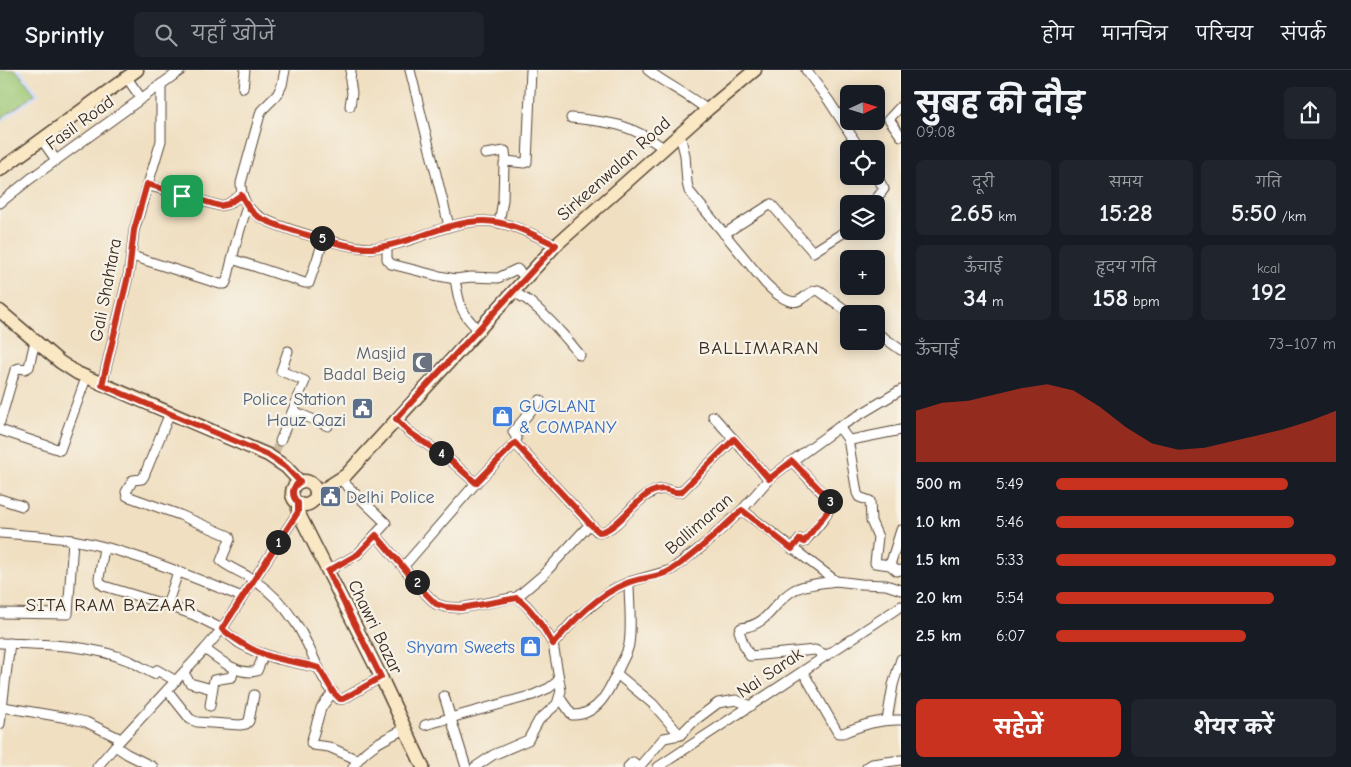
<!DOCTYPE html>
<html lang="hi">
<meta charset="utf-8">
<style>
body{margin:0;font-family:"Comic Neue","Playpen Sans Deva",sans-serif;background:#20242c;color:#f1f3f6;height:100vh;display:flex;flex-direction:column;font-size:19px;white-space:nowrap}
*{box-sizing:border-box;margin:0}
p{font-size:16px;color:#9ea1a6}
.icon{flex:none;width:28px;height:28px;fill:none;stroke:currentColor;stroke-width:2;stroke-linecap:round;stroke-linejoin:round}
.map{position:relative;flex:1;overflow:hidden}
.sheet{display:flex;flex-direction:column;background:#171b24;width:450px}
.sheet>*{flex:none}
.needle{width:32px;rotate:86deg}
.tools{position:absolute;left:840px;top:15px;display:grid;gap:10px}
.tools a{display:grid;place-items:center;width:45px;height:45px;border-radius:8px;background:#171b24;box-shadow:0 2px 12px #0003;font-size:25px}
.pin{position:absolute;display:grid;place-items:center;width:42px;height:42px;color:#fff;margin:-21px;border-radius:10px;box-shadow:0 2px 8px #0006}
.km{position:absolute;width:25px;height:25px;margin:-12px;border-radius:50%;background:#222;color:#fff;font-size:14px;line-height:25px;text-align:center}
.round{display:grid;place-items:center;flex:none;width:52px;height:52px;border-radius:8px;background:#20242c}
.headline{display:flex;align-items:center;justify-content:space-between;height:85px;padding:0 15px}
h1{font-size:28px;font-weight:700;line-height:38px}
.stats{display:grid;grid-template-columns:repeat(3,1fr);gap:8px;height:85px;padding:5px 15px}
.stats div{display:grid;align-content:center;border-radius:8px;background:#20242c;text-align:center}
.stats b{font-size:25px;font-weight:700}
.stats small{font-size:14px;font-weight:400}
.stats p{font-size:14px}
.chart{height:140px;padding:10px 15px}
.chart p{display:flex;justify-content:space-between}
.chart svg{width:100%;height:90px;margin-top:5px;fill:#c8321e;opacity:.7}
.cta{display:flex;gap:10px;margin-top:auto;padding:10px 15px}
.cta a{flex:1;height:58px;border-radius:8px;background:#c8321e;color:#fff;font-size:20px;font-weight:700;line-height:58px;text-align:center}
.cta a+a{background:#20242c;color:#f1f3f6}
ul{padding:0 15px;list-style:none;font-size:16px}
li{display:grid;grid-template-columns:80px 60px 1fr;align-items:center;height:38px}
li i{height:12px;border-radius:6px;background:#c8321e}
header{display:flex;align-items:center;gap:30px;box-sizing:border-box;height:70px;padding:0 25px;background:#171b24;border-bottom:1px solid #363941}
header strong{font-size:24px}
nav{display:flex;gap:28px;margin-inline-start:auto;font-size:18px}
.search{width:350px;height:45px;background:#20242c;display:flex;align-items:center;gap:12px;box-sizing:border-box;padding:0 18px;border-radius:8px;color:#9ea1a6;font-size:19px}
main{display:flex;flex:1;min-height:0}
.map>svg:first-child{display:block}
</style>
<header>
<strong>Sprintly</strong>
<div class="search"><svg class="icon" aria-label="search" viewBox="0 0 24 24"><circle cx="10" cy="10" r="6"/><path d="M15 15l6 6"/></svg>यहाँ खोजें</div>
<nav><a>होम</a><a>मानचित्र</a><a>परिचय</a><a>संपर्क</a></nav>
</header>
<main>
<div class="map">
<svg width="901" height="697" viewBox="0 0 901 697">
<rect width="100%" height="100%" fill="#f7f3e8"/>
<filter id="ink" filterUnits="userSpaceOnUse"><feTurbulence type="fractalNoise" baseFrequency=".02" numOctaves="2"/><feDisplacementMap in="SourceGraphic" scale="10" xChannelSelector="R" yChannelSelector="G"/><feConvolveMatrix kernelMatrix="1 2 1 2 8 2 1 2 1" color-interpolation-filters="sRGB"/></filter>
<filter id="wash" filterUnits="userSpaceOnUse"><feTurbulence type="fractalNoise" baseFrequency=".0096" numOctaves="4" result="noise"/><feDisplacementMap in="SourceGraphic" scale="20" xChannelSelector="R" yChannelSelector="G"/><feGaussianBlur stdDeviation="1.12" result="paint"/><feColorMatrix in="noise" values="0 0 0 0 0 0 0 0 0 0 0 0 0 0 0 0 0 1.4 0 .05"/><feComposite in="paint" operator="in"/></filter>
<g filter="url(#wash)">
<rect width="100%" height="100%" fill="#f0dfc1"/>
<!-- built -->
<polygon fill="#d0daf9" points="0,0 21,0 40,24 0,53"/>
<!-- green -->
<polygon fill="#9dc875" stroke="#6c794a" points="0,0 16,0 35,24 0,49"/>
</g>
<g filter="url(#ink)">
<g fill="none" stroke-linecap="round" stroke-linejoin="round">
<!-- street-tunnel -->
<polyline stroke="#ccbba0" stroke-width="9" stroke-dasharray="9 4.5" stroke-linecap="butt" points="275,382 280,371"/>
<defs>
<g id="street">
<path d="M285,0L282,15L277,25L261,41L241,113C241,126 245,137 257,145C273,157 349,178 370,178C409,177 444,151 484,151C508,151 534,165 556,175"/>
<polyline points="410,0 449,156"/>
<path d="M648,0C666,15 689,24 707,40"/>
<polyline points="806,0 829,31 860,79"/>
<polyline points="127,8 141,28"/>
<polyline points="243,18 245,0"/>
<polyline points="350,36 352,23 350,10 351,0"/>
<polyline points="901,36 889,49 901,66"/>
<path d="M571,48C613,52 630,54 665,79"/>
<path d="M680,65L685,85L687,113L689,121L765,213C772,220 789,237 800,230C806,227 810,221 818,220L851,244"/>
<polyline points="42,70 56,90"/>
<polyline points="485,84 505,81 506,91"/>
<polyline points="147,115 220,136 228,134 241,125"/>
<polyline points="0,133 30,109 181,0"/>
<polyline points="872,134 884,119 876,105"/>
<polyline points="499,153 503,130 504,94 506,91 524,93 527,92 531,0"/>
<polyline points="724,164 771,134 813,182 849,159"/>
<polyline points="387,176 387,189 391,194 434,205 455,209 471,207 498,208 517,199 526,208"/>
<polyline points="132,186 220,214 225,214 227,210 236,173 247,136"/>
<polyline points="232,189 305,213 309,213 324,169"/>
<path d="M455,209C459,233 460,243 478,259"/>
<path d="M514,221C520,227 524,227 530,232C549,248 565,266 580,285"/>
<polyline points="876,262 901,280"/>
<polyline points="102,315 129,202 134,161 161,71 161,14"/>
<polyline points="293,341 328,356"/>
<path d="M170,343L144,406L142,409L133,410L126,422L127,426L180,445L229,466L230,469L221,491C231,499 244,503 255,511C270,521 285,537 295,552C312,576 318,609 339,629H343L381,607"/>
<polyline points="713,346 769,409"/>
<polyline points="396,349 409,362 450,390 476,413"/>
<polyline points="0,352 15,300 19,298 25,299 29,297 35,271"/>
<polyline points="839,357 847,368 851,370 901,360"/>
<polyline points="0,360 60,380 86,308"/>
<polyline points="848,369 857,423 859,427 870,431 871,451 878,467 875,493 890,495 897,501 901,500"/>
<polyline points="280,371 305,311 281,301 288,281"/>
<polyline points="515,373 517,368 513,362 540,330"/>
<path d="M792,391L830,431C833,443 812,462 804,472L800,469L792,479"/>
<polyline points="0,429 22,436"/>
<polyline points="742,440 836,511 861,514 886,515 901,520"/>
<path d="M0,463C24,465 48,466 72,470C127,479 189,506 242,527"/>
<polyline points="376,465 426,524 436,534 446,537 461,538 517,527 543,505 590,454"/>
<polyline points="104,478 99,508 100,513 104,516 167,535 194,545 222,559 239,573 254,581 278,589 319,598"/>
<polyline points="890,495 901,460"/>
<path d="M404,496L476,413L515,373L590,454L597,461L602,462C621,457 634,427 658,420C667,417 673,423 681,422L734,369"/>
<polyline points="328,501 358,484 386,453 340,409"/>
<path d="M517,527C532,538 544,558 553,574"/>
<polyline points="167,535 178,502"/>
<polyline points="0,543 68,544 73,470"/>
<path d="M0,573C42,574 91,574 130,591C138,595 146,600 154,604L157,600L176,611"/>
<path d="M205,579C220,590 238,606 257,601L264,584"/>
<path d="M826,585L815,580L750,586L744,575L739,561L741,558C771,554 772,532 794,520C804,514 823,513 836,511"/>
<path d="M803,602L838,663H843C862,655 880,649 901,650"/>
<polyline points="184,603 190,613 212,619"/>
<polyline points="617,604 653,634 680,665"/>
<polyline points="167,620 190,649 197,652 240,655 246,654 249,651 254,625"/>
<polyline points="333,622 321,638 311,673 313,675 329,677 358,690"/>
<polyline points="444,626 466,697"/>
<path d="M560,628L572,645C600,646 611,616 620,596C623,589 628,582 629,574C632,554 629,533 629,512"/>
<polyline points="210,636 214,610 232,607 234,598"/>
<polyline points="3,637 68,648 86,652 121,669"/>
<polyline points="887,650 893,615 901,589"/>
<polyline points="0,654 10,573"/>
<polyline points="425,655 533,625 549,618 558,611"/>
<polyline points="115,676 127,684 153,697"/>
<polyline points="97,697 115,676 205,579 222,559 298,442"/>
<path d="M353,697C365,677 385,669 405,659"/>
<polyline points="475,697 493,685 528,670 539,650 557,634 561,621 553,574 575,549 612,520 629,512 671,500 704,475 742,440 769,409 792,391 839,357 901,320"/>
<polyline points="628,697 633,692 639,697"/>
<polyline points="639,697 664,668 680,665 694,651 718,633 736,630 751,636"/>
<polyline points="658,697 901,536"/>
<polyline points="867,697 872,694 901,690"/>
</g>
<g id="secondary">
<polyline points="0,100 137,0"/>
<polyline points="0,241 60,292 77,303 268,385 286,397 300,412"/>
<circle cx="304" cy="423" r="12"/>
<polyline points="316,424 346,405 556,175 707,40 755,0"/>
<polyline points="298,433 298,442 381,607 423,697"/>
</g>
</defs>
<!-- street casing -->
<use href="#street" stroke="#564536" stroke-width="11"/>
<!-- secondary casing -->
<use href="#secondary" stroke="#564536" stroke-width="15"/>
<!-- street -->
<use href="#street" stroke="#fff" stroke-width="9"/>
<!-- secondary -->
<use href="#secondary" stroke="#fae7c3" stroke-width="12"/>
</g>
</g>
<g fill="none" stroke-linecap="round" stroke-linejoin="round" filter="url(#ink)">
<defs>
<path id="route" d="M147,114L220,136L228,134L241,125C245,133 250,141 257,146C275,157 349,179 370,178C375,178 380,177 385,176C418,170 450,151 484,151C508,151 534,165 556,175L396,349L409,362L450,390L476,413L515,373L590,454L599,462C615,462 635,430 651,422C667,415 670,424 681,422L734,369L769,409L792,391L830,430V438L804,472L800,469L792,479L742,440C719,461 697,483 671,500C659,508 641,507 627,513C597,525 574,550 553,574C544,558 532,538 517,528L461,538L446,537L436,534L426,524L376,465L358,484L328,501L381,607L343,629H340L333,622L319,598C306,594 293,592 280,589C257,584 240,574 222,559L298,442V433C291,426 291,417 300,412L286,397L268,385L102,315L129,202L134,160Z"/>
</defs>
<!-- route casing -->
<use href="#route" stroke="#fff" stroke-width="10"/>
<!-- route -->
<use href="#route" stroke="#c8321e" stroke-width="6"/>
</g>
<!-- icons -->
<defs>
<symbol id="mosque-square" viewBox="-11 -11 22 22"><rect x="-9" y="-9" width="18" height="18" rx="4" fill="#6b7280" stroke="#f7f3e8"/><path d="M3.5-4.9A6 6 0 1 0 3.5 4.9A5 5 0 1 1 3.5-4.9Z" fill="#fff"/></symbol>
<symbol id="civic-square" viewBox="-11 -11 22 22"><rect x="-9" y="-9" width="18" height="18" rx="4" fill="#5c6f8a" stroke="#f7f3e8"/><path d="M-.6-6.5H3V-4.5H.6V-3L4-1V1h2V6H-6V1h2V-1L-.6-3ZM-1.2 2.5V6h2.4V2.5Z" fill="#fff"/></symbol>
<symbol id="shop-square" viewBox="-11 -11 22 22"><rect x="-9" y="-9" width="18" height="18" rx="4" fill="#3f7fe0" stroke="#f7f3e8"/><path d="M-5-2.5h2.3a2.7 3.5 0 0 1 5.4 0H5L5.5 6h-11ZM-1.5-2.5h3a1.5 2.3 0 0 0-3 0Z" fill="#fff"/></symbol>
</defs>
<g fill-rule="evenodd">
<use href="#mosque-square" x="410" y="280" width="25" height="25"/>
<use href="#civic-square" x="350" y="326" width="25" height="25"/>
<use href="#shop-square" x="490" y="334" width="25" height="25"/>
<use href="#civic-square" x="318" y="414" width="25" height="25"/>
<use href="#shop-square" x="518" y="564" width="25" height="25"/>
</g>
<g text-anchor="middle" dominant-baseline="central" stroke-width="4.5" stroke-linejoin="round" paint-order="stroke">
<!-- street labels -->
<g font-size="18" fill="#3b2a1e" stroke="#f7f3e8">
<text transform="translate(80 53) rotate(-36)">Fasil Road</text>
<text transform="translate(614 99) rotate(-42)">Sirkeenwalan Road</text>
<text transform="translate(106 220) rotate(-79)">Gali Shahtara</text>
<text transform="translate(699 454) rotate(-41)">Ballimaran</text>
<text transform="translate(375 557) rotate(64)">Chawri Bazar</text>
<text transform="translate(770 603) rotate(-34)">Nai Sarak</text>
</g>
<!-- worship labels -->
<g font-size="18" fill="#5b616d" stroke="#f7f3e8" text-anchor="end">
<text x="406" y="283">Masjid<tspan x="406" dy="21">Badal Beig</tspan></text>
</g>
<!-- service labels -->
<g font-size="18" fill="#4e5e75" stroke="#f7f3e8" text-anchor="end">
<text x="346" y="329">Police Station<tspan x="346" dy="21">Hauz Qazi</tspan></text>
<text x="346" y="427" text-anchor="start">Delhi Police</text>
</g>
<!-- shop labels -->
<g font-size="18" fill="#366cbe" stroke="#f7f3e8" text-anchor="start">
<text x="519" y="336">GUGLANI<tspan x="519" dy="21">&amp; COMPANY</tspan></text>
<text x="515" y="577" text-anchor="end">Shyam Sweets</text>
</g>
<!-- neighbourhood labels -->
<g font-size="19" letter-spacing="1" fill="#3b2a1e" stroke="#f7f3e8">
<text x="759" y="278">BALLIMARAN</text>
<text x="111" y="535">SITA RAM BAZAAR</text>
</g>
</g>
</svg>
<div class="tools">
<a><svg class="needle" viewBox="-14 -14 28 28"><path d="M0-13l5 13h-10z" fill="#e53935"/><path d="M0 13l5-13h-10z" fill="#9ea1a6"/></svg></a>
<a><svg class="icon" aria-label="locate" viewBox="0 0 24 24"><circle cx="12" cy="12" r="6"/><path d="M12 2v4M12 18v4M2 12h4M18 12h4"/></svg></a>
<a><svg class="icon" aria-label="layers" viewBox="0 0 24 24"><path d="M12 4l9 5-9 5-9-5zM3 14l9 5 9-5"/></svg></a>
<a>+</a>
<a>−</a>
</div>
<div class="pin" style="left:182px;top:126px;background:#1e9e55"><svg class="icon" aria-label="arrive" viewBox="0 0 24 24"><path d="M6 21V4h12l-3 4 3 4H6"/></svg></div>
<b class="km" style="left:278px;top:472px">1</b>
<b class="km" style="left:417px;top:512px">2</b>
<b class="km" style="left:830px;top:431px">3</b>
<b class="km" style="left:441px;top:383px">4</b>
<b class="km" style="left:322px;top:168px">5</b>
</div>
<section class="sheet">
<div class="headline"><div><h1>सुबह की दौड़</h1><p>09:08</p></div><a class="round"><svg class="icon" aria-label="share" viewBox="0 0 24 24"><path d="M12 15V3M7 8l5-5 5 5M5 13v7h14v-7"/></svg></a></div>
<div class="stats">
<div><p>दूरी</p><b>2.65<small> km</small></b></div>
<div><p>समय</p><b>15:28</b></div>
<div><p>गति</p><b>5:50<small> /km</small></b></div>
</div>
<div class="stats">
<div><p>ऊँचाई</p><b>34<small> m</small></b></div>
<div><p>हृदय गति</p><b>158<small> bpm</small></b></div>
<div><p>kcal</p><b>192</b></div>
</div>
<div class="chart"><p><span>ऊँचाई</span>73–107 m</p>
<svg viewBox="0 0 160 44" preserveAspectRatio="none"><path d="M0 44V19L10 15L20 14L30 11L40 8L50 6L60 9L70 17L80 27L90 35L100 38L110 37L120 34L130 31L140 28L150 24L160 19V44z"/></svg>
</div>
<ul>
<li><b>500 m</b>5:49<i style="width:83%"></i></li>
<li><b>1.0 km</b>5:46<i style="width:85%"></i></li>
<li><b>1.5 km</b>5:33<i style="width:100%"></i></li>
<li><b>2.0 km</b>5:54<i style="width:78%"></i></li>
<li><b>2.5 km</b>6:07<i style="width:68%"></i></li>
</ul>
<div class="cta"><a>सहेजें</a><a>शेयर करें</a></div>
</section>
</main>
